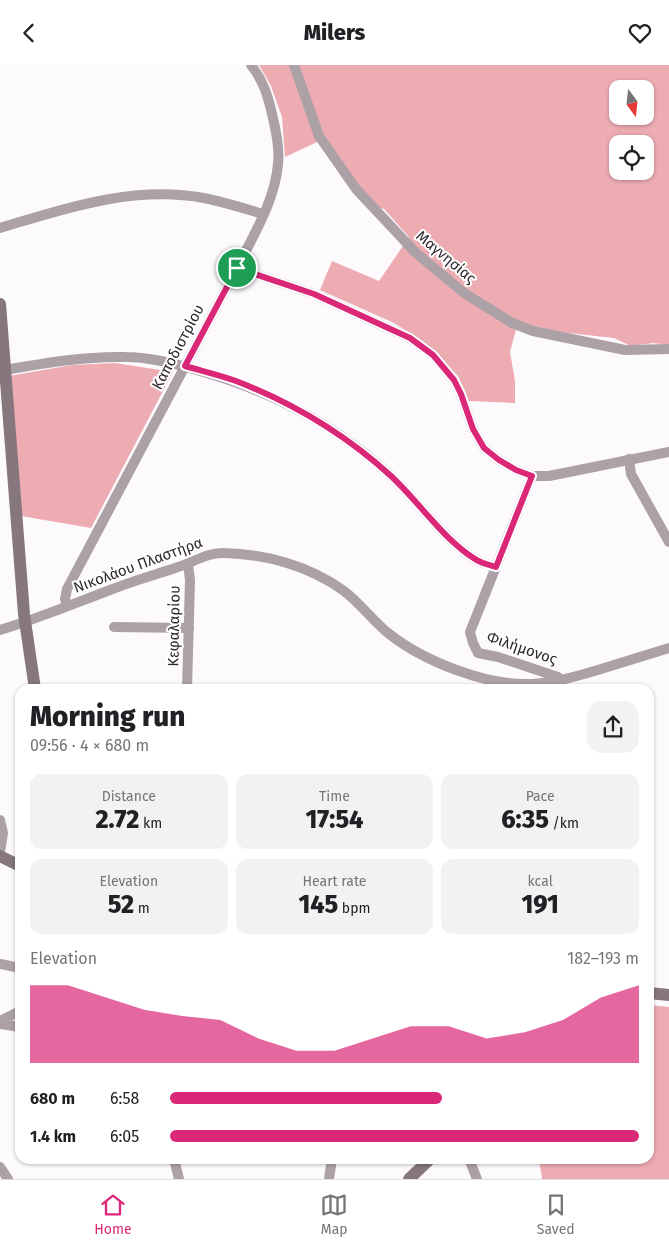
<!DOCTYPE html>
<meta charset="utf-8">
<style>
body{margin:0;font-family:"Fira Sans",sans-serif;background:#f2f2f2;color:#202124;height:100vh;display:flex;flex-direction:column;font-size:19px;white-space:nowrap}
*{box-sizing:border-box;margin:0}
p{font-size:16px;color:#757577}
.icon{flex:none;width:28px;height:28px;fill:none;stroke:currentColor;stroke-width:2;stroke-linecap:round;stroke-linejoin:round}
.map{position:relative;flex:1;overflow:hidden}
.sheet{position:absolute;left:15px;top:619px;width:639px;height:480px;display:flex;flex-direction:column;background:#fff;border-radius:15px;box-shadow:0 1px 4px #0004}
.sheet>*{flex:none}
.needle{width:32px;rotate:165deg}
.controls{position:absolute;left:609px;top:15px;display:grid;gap:10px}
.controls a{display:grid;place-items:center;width:45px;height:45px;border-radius:10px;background:#fff;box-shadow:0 1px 4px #0004;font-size:25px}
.pin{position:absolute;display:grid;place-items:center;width:42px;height:42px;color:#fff;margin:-21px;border:2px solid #fff;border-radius:50%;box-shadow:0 1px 5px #0007}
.round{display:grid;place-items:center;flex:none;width:52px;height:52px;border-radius:15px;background:#f2f2f2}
.headline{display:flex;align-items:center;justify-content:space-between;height:85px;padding:0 15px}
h1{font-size:28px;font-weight:800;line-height:38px}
.figures{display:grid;grid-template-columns:repeat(3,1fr);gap:8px;height:85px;padding:5px 15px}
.figures div{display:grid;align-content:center;border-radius:12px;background:#f2f2f2;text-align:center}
.figures b{font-size:25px;font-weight:800}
.figures small{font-size:14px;font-weight:400}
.figures p{font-size:14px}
.chart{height:140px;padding:10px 15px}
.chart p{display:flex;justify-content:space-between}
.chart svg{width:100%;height:90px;margin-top:5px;fill:#db2777;opacity:.7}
ul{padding:0 15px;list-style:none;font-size:16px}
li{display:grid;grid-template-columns:80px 60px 1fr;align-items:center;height:38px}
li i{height:12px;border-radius:6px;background:#db2777}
header{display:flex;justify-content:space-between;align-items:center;height:65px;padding:0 15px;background:#fff;font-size:22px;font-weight:800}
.tabs{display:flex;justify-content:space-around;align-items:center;height:70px;border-top:1px solid #e0e0e0;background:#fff;font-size:14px;color:#757577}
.tabs a{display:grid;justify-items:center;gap:2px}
.tabs .selected{color:#db2777}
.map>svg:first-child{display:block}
</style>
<header><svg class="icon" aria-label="back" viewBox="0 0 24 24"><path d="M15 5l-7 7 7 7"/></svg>Milers<svg class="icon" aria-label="heart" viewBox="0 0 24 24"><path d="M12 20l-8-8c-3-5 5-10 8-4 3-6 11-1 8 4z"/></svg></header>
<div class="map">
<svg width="669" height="1114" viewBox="0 0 669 1114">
<rect width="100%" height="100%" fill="#fdfafe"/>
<!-- forest -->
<g fill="#edabb2" fill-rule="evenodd">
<path d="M259,0H669V280L653,278L631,281L614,273L559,267L518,257L510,287L515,316V338L469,336L458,311L442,294L418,273L394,258L320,225L332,196L379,216L409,172L384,144L373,141L326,73L285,92L282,52L271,21ZM618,24H645V51H618ZM618,79H645V106H618Z"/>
<polygon points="115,298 173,307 91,463 21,451 9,311 72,300"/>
<polygon points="649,940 669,942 669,1114 541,1114 542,1113 539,1094 649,1094"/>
</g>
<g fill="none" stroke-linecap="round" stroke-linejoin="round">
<!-- street -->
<g stroke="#aca1a7" stroke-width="10">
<polyline points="294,0 319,71 356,124 416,188 464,228 512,258 533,266 625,285 669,284"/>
<path d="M0,163C66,143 134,120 204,133C224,137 243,143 263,149"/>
<polyline points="237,203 314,229 410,273 433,290 454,315 461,329 473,364 484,383 499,395 516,405 532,411 549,411 669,387"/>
<path d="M5,305C45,298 85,291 126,292C151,292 177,299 200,306C271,326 337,361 391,411C419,437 443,474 475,494C481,498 489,500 496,502"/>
<polyline points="629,394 631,409 669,477"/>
<polyline points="532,411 470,567 473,578 478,588 498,592 558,612 559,617"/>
<path d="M67,541L65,534L67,524L237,203C253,171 275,136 278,99C280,83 276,65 272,49C268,31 263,15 251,0"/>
<polyline points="114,562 189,563"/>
<path d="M0,565C37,554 73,539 110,525C132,516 155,510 178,502C192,498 208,487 224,488C266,489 310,501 344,526C360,538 372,555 388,568C423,596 486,621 531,619C555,618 577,611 601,604C623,597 646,590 669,583"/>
<polyline points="187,624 190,515 188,499"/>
<polyline points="0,755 3,768 0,787"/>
<polyline points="0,899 20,903"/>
<polyline points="0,956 20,946"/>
<polyline points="0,959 20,962"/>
<polyline points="174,1094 179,1114"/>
<polyline points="469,1094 477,1114"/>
<polyline points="0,1102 8,1114"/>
<polyline points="329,1114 332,1094"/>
</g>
<!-- secondary -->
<g stroke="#86767e" stroke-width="12">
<polyline points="0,239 24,549 35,624"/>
<polyline points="0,791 20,801"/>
<polyline points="649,928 669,930"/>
<polyline points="409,1114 430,1094"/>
</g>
</g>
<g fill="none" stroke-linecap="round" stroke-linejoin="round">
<defs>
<path id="route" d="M237,203L314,229L410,273L433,290L454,315L461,329L473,364L484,383L499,395L516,405L532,411L496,502C489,500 481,498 475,494C443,474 419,437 391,411C346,370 293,338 236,316C220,310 202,306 185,301Z"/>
</defs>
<!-- route casing -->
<use href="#route" stroke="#fff" stroke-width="10"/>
<!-- route -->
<use href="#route" stroke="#db2777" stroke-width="6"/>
</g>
<g text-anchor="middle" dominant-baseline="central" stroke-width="4" stroke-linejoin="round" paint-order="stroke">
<!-- street labels -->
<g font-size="15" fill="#302931" stroke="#fff">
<text transform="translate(446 192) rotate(40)">Μαγνησίας</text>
<text transform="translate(178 282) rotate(-62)">Καποδιστρίου</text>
<text transform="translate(138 500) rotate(-20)">Νικολάου Πλαστήρα</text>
<text transform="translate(174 561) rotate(-89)">Κεφαλαρίου</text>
<text transform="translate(522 583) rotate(19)">Φιλήμονος</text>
</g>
</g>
</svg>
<div class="controls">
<a><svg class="needle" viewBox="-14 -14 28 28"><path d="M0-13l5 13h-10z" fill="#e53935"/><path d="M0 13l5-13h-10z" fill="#757577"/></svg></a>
<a><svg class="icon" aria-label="locate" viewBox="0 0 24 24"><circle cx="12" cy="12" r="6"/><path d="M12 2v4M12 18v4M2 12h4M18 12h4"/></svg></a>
</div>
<div class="pin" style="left:237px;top:203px;background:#1e9e55"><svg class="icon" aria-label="arrive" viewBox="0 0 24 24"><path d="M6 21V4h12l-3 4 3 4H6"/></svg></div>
<section class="sheet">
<div class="headline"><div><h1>Morning run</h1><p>09:56 · 4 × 680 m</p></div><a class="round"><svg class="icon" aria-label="share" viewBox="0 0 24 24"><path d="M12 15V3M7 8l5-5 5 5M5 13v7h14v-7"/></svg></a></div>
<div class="figures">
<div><p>Distance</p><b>2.72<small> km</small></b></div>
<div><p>Time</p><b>17:54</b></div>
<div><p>Pace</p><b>6:35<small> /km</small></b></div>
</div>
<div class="figures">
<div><p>Elevation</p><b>52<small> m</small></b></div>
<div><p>Heart rate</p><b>145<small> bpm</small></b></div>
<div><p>kcal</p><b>191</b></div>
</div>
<div class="chart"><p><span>Elevation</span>182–193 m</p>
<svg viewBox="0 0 160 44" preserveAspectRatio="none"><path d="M0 44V6L10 6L20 12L30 18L40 21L50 23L60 32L70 38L80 38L90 32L100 26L110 26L120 32L130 29L140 23L150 12L160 6V44z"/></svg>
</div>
<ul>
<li><b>680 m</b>6:58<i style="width:58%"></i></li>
<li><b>1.4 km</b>6:05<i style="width:100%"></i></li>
</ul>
</section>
</div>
<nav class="tabs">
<a class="selected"><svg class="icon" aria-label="home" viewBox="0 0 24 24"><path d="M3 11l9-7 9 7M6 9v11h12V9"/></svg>Home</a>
<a><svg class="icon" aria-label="map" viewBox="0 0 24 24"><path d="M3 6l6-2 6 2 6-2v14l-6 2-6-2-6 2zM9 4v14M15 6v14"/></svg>Map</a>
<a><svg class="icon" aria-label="saved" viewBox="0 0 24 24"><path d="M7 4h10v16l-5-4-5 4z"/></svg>Saved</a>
</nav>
